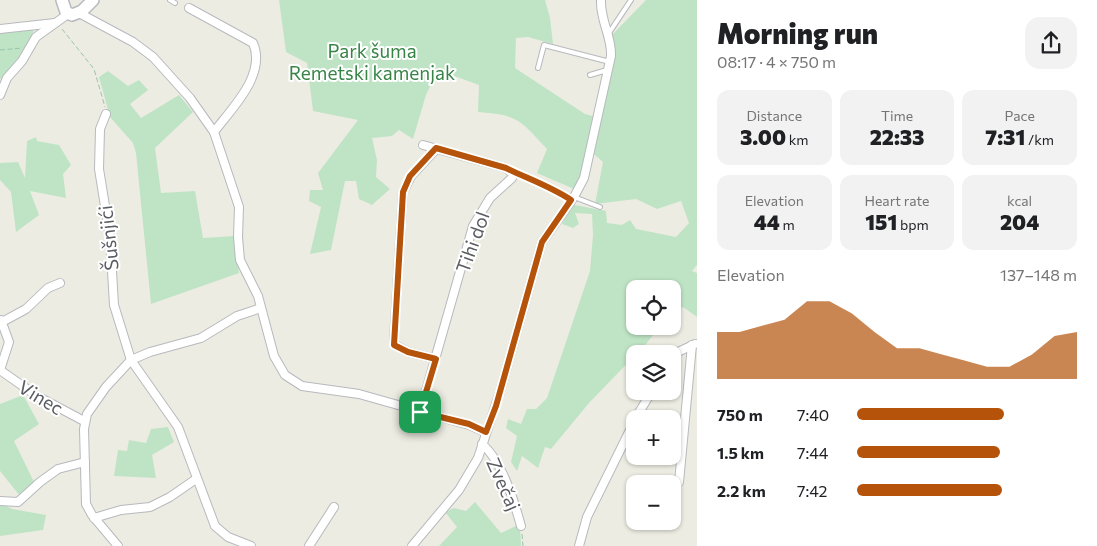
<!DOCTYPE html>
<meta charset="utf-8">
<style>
body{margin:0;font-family:Commissioner,sans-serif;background:#f2f2f2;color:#202124;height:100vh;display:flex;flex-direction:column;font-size:19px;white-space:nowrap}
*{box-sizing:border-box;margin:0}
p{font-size:16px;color:#757577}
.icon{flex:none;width:28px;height:28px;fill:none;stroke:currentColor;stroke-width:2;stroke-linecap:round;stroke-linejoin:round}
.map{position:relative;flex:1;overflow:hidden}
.details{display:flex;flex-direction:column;background:#fff;width:400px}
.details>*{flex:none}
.tools{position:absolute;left:626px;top:280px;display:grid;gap:10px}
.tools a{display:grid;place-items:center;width:55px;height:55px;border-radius:10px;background:#fff;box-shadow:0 1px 4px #0004;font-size:25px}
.pin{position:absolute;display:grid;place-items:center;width:42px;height:42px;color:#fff;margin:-21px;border-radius:10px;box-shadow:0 2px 8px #0006}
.round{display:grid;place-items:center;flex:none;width:52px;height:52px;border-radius:15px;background:#f2f2f2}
.summary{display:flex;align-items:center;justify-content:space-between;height:85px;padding:0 20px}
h1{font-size:28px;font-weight:800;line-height:38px}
.figures{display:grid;grid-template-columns:repeat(3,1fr);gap:8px;height:85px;padding:5px 20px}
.figures div{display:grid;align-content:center;border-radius:12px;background:#f2f2f2;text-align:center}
.figures b{font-size:21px;font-weight:800}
.figures small{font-size:14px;font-weight:400}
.figures p{font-size:14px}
.chart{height:140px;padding:10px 20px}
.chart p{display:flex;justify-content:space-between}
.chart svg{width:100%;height:90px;margin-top:5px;fill:#b45309;opacity:.7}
ul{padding:0 20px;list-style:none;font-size:16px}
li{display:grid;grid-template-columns:80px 60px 1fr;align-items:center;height:38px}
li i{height:12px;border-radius:6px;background:#b45309}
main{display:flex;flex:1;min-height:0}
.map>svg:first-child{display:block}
</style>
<main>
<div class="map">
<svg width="697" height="546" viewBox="0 0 697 546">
<rect width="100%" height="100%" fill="#edece2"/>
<!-- green -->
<g fill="#bfe4c5">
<path d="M279,0H545L550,18L553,44L528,37L516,38L515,68L585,114L600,118L611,36L646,0H697V265L692,271L697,273V317L683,307L673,314L672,289H635V326H660L646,344L589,403L551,449L545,447L538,468L522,456L517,471L511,462L517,436L506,428L508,419L521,424L527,409H536L547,398L590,271L593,235L592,214L575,213L579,224L573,228L562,224L570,204L606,211L607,223L622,225L630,220L636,229L676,237L689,223L681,201L657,209L636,199L595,204L603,162L588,149L581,176L574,189L537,173L547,149C520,120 519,115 478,112L479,85L438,70L426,95L413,139L399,130L392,136L372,138L377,160L376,177L390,189L372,205L359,199L356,181H345L331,250L310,254L321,207L309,201L310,190H323L318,173L358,120L313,111L307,63L286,52Z"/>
<path d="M34,28C31,44 14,75 0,79V32H14Z"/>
<polygon points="108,71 128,86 139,80 148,90 130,104 141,118 179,95 193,112 155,148 161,193 195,191 203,238 234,236 239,273 151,304 136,153 133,143 110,117 99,77"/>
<polygon points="36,137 37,141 59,145 71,165 63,174 66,198 30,191 39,215 16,232 11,192 0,180 0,163 18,162 25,178 27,141"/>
<polygon points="23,395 39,424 14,441 34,482 20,496 0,471 0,404"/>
<polygon points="168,427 174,442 152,455 156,478 114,476 118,450 127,451 129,440 146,443 151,429"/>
<polygon points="475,502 501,533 520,524 521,546 439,546 457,527 445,512 454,508 466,511"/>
<polygon points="0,503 12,509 46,515 43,530 0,536"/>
</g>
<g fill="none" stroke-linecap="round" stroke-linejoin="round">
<defs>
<g id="lane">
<polyline points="170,0 175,3"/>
<polyline points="609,33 631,0"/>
<polyline points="538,68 544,45 610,62"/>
<polyline points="590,75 607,70"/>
<polyline points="574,197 600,207"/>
</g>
<g id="street">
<path d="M189,8L253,43C267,75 231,109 214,132"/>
<polyline points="79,13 133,42 153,57 190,98 214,132 239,207 238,237 240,260 258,296 274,356 285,375 302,386 359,394 469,425 485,432"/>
<polyline points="0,29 55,23"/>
<polyline points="0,95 7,78 22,61 36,37 68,14"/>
<polyline points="106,114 100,129 99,169 110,237 114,305 131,360 178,427 215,526 228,537 251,546"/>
<polyline points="436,149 411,176 403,192 394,340 395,345 408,352 436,359"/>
<polyline points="2,322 26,309 48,288 60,283"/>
<polyline points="672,359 678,352 695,344"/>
<polyline points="0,370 37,396 84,421"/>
<polyline points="0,370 9,342 1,320"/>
<polyline points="420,412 473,226 490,198 512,178 513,174 506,168 423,145"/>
<polyline points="635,419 652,391"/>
<path d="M482,444C502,461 514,501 521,526"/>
<polyline points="679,482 692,345"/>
<polyline points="0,501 18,502 40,482 58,469 85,462"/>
<polyline points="94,518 121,510 150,507 170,497 196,479"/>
<polyline points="118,546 92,515 86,504 84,429 87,414 106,387 131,360 150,352 201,338 237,316 261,308"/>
<polyline points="309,546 334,507"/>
<path d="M412,546L459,490L478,458L500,392L542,242L574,197L584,178L611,56C612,36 600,21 601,0"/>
<polyline points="579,546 587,517 635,420"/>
</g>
<polyline id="secondary" points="62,0 66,12 72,15 82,11 93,0"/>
</defs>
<!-- lane casing -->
<use href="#lane" stroke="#b7b9be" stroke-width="6"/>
<!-- street casing -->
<use href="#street" stroke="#b7b9be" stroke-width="10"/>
<!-- secondary casing -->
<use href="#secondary" stroke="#b8bac0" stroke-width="14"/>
<!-- path -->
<g stroke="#99c4ac" stroke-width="1" stroke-dasharray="5 2.5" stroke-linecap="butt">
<polyline points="62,29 94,69 105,107"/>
<polyline points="0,50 22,48"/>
<polyline points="520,175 566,196"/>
<polyline points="522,534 523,546"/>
</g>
<!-- lane -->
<use href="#lane" stroke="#fff" stroke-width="4"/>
<!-- street -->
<use href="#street" stroke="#fff" stroke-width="8"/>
<!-- secondary -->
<use href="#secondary" stroke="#fff" stroke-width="11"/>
</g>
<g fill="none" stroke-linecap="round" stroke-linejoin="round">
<defs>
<path id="route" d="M436,148L506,168C526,178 550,186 571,200L542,242L496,406L486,432L469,424L420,412L436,359L408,352L394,345L403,192L410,176Z"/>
</defs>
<!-- route casing -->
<use href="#route" stroke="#fff" stroke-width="10"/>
<!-- route -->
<use href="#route" stroke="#b45309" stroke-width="6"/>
</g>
<g text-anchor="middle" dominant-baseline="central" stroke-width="4" stroke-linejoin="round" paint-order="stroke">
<!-- park labels -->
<g font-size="19" fill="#388447" stroke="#fff">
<text x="372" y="50">Park šuma<tspan x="372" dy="22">Remetski kamenjak</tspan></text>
</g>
<!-- street labels -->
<g font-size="19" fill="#5a5d62" stroke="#fff">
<text transform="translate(108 238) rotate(-96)">Šušnjići</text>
<text transform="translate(472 242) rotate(-70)">Tihi dol</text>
<text transform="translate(41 397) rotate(31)">Vinec</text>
<text transform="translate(504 484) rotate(66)">Zvečaj</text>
</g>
</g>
</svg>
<div class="tools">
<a><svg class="icon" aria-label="locate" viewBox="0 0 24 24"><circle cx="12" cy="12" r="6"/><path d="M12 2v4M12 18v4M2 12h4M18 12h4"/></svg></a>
<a><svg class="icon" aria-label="layers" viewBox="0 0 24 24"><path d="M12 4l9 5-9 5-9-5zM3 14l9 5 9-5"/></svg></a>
<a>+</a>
<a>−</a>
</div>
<div class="pin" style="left:420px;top:412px;background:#1e9e55"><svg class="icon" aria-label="arrive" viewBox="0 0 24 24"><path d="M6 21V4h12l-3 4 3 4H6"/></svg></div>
</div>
<section class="details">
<div class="summary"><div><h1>Morning run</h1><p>08:17 · 4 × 750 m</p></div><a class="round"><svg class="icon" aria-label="share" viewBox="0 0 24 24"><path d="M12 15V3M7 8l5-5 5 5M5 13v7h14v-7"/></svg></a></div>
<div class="figures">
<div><p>Distance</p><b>3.00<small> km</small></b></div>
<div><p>Time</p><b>22:33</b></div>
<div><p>Pace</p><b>7:31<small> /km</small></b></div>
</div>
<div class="figures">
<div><p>Elevation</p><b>44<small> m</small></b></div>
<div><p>Heart rate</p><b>151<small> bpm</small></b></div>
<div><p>kcal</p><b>204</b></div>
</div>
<div class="chart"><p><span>Elevation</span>137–148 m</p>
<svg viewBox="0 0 160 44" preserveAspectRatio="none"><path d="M0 44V21L10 21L20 18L30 15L40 6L50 6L60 12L70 21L80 29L90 29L100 32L110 35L120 38L130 38L140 32L150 23L160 21V44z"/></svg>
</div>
<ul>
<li><b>750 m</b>7:40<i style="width:67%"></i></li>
<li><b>1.5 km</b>7:44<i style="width:65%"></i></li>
<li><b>2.2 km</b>7:42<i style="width:66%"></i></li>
</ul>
</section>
</main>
